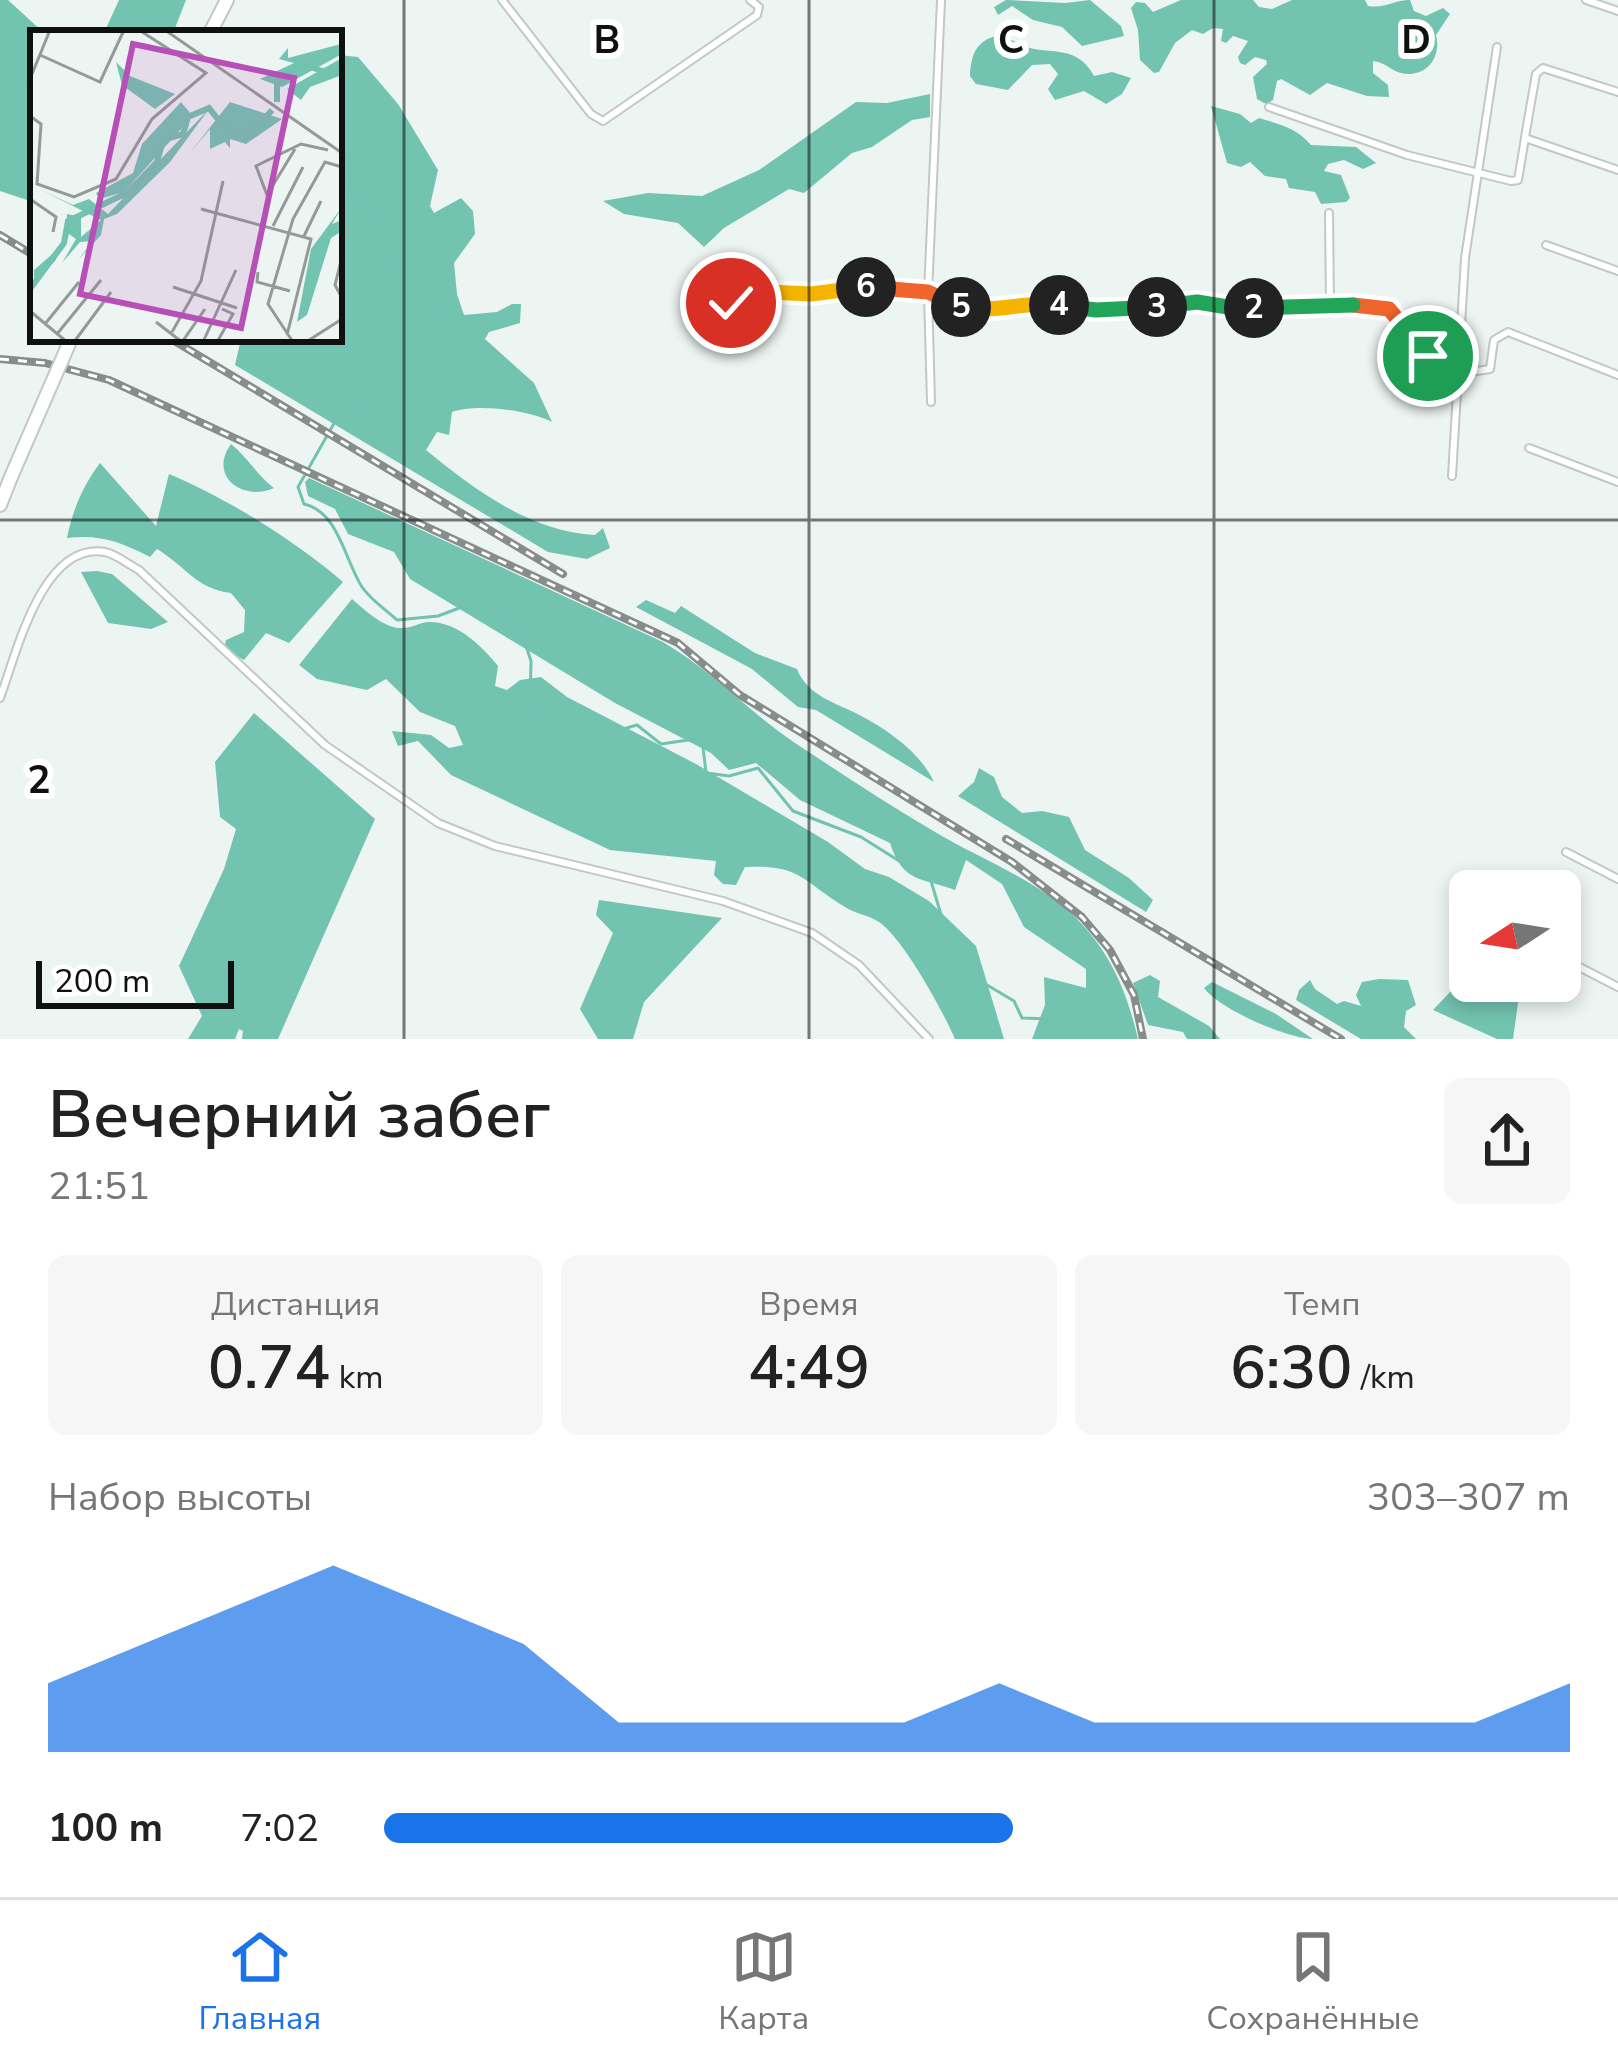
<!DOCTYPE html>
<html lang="ru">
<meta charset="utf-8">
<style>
body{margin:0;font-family:"Nunito Sans",sans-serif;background:#f6f6f6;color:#222;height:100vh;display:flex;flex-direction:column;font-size:45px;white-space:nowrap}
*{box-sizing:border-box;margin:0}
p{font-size:39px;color:#767676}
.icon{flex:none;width:66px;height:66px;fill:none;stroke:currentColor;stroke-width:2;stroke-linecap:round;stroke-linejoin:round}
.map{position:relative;height:1039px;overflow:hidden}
.panel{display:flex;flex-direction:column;background:#fff;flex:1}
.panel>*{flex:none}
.needle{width:78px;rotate:258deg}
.fabs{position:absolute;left:1449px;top:870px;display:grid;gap:24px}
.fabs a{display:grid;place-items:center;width:132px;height:132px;border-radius:18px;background:#fff;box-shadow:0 6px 18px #0003;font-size:60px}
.scale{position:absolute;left:36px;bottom:30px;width:198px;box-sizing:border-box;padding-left:12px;border:6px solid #0e1110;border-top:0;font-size:33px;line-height:42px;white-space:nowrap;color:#0e1110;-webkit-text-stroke:9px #fff;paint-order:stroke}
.pin{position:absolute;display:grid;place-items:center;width:102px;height:102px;color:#fff;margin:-51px;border:6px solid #fff;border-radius:50%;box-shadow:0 3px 12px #0007}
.km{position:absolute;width:60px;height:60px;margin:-30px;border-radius:50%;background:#222;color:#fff;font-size:33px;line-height:60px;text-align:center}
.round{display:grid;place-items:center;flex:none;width:126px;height:126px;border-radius:18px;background:#f6f6f6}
.headline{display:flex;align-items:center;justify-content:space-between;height:204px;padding:0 48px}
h1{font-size:66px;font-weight:600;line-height:90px}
.figures{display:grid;grid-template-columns:repeat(3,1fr);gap:18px;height:204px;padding:12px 48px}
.figures div{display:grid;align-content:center;border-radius:18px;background:#f6f6f6;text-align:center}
.figures b{font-size:60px;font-weight:600}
.figures small{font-size:33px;font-weight:400}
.figures p{font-size:33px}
.chart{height:336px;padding:24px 48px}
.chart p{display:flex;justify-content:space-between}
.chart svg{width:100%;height:216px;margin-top:12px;fill:#1a73e8;opacity:.7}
ul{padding:0 48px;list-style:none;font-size:39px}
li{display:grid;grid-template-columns:192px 144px 1fr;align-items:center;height:90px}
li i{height:30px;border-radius:15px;background:#1a73e8}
.menu{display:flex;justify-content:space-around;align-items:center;height:168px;border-top:3px solid #e0e0e0;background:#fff;font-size:33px;color:#767676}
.menu a{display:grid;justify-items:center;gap:6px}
.menu .active{color:#1a73e8}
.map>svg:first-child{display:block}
</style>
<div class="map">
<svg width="1618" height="1039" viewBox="0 0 1618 1039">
<rect width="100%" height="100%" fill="#edf5f2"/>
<!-- forest -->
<g fill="#72c3b0">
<polygon points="0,0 8,0 44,33 33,33 33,202 0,191"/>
<polygon points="119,0 186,0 173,33 104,33"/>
<polygon points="1006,0 1065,3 1090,0 1121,26 1124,36 1082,46 1062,27 1033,20 1012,6 998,15 994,7"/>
<path d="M1181,0C1205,0 1227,0 1253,0L1259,7L1272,9L1292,0H1365L1368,6C1385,9 1394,0 1410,0L1414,11L1426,16L1443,8L1450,14L1436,35C1442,57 1426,79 1401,73C1390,70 1385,62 1373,61V73L1388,85L1389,97L1367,96L1327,83L1310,95L1281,79L1277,81L1273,100L1266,104L1257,99L1253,77L1267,64L1266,60L1255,57L1245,65L1240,63L1238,57L1248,41L1233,36L1226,43L1221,41L1223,29L1213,28L1203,34L1192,30L1175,43L1159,72L1154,73L1140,60L1138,30L1131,8L1136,2L1145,3L1153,12Z"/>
<path d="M1001,35C1010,38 1020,46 1030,48C1054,54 1078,46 1094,76L1112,72L1131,78L1122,94L1106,104L1084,91L1055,100L1048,89L1058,74L1050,64L1032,65L1008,90L976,84L970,76C971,53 977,39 1001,35Z"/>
<path d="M339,55L358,57L398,104L438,170L430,206L434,213L461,198L473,211L475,234L454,263L457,294L464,315L497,312L512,304H521L520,323L489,332L485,339L534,383L552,422C528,410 477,403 452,412L449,435L437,432L426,450C475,490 531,532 595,535L603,528L610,548L587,559L548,552L235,365L241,339H339Z"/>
<polygon points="930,94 930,117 912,120 872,147 852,153 804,193 789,189 724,228 704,247 678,223 624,214 603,201 648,193 702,196 759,170 856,102 887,103"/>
<path d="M1211,106L1240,114L1251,123L1259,118C1280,124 1298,129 1311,145L1356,147L1376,163L1363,169L1344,160L1328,164L1324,171L1341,175L1350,198L1346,202L1321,204L1315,192L1289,188L1286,179L1265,176L1250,162L1241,167L1227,163Z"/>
<path d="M231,444C248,458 257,475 274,488C242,502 208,476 231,444Z"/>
<path d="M100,463L156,526L169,474C228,499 294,540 343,582L289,643L266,633L244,660L224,649L226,640L244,632L245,610L231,593C195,588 188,568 157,549L150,557C121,542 100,534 67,538C72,512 83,485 100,463Z"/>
<path d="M309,478L663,642C711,670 749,712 795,743C841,773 887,804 935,832C982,860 1036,879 1076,918C1111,953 1127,992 1138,1039H1032L1045,1005L1044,977L1086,988V969L1024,927L1002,884L966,860L955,890C920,877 903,883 890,843L800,800L756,763L729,770L711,753L615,703L410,579L394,552L348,534L335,509L308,496L305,482Z"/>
<polygon points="97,571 112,574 168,622 151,629 108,623 81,572"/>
<path d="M352,599C365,610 382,627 400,628C409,629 419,623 428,622C457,621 482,646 498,666L495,686L507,690L520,680L541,677L567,697L696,764L828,842L865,869L889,877L929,901L976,946L1004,1039H955C943,1011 903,938 879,922C869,915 855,914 845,907C802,881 801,864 745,867L736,885L723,884L714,875L716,861L610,850L451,775L418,741L398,746L392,731L431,735L449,748L463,745L455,726L420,712L386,679L367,690L317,679L299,665Z"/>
<path d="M646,600L675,613L681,606L755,653L797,669C808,698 841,704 865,718C892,733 921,754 934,782L816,710L798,707L752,669L636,607Z"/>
<polygon points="254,713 375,819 278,1039 242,1039 243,1031 239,1029 235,1039 188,1039 202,1016 179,966 224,869 236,829 220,817 215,762"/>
<polygon points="979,768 994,777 1002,797 1022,813 1042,811 1069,817 1085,850 1129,878 1153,900 1146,912 958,796 974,782"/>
<polygon points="599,900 722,918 644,1002 633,1039 598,1039 580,1009 613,933 596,915"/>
<polygon points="1470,971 1470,981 1507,981 1519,996 1513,1039 1497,1039 1433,1010"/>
<polygon points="1150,975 1160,981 1158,997 1209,1026 1220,1039 1187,1039 1183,1032 1148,1025 1133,983"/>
<polygon points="1379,979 1408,980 1416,1005 1406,1011 1404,1027 1416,1039 1361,1039 1296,1000 1299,990 1310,980 1315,989 1337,1004 1344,1001 1361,1006 1356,995 1362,982"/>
<path d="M1212,982L1276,1014L1313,1039C1288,1039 1219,1009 1204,988Z"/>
</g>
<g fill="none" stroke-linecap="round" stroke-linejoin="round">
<!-- stream -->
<g stroke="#72c2b0" stroke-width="3">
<polyline points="0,57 33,93"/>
<path d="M339,148L347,156L354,202L381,214L386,270L420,271C430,300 443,319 449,349L433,372L418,368L396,397H364L341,411L298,487L304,504C339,512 345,561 362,587C371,600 386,610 397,620L438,616L462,607L495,614L521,631L531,661L530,702L554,729L578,716L616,731L637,725L661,744L702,738L706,773L729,776L758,768L793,811L861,837L931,881L942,918L974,951L982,982L1014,1001L1022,1018L1050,1019L1059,1039"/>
</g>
<defs>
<g id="minor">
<polyline points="502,0 591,114 603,121 757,15 759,7 750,0"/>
<polyline points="1586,0 1618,11"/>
<polyline points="1269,107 1407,155 1511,181 1518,180 1525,138 1618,170"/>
<polyline points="1525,137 1536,74 1543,68 1618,92"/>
<polyline points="1329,213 1330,305"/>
<polyline points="1546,245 1618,271"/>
<polyline points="731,303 741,292 811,294 854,286 880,288 928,293 957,307 982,311 1033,302 1097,310 1197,301 1240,309 1278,305 1381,306 1391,311 1428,356 1470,372 1490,369 1494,340 1508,332 1618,375"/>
<polyline points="931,402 928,293 941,0"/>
<polyline points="1529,448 1618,482"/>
<polyline points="1452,476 1465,258 1497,47"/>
<path d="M0,698C16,655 42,541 105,552C116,554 129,565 139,570L325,745L438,823L495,846L723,901L812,933L859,965L929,1039"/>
<polyline points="1566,852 1618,879"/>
<polyline points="1560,957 1618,987"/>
</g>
<g id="trunk">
<polyline points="210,33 227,0"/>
<polyline points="0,505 11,477"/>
</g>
</defs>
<!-- minor casing -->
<use href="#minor" stroke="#c1c8c6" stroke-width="10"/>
<!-- trunk casing -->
<use href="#trunk" stroke="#c1c8c6" stroke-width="16"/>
<!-- minor -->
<use href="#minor" stroke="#fff" stroke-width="6"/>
<!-- trunk -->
<use href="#trunk" stroke="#fff" stroke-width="12"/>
<defs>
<g id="rail">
<polyline points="0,235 33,255"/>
<polyline points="171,339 563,574"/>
<polyline points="0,359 45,363 109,380 678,643 740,695 1012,862 1082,917 1110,950 1134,995 1143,1039"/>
<polyline points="1006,839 1341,1039"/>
</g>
</defs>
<!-- rail casing -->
<use href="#rail" stroke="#878d8b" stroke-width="8"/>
<!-- rail -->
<use href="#rail" stroke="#fff" stroke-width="3" stroke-dasharray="9" stroke-linecap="butt"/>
<defs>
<polyline id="trunk-bridge" points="11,477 71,339"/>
</defs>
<!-- trunk-bridge casing -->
<use href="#trunk-bridge" stroke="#c1c8c6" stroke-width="16" stroke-linecap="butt"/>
<!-- trunk-bridge -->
<use href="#trunk-bridge" stroke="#fff" stroke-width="12"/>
</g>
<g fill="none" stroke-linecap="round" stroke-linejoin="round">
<defs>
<polyline id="split-1" points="1353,305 1389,309 1428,356"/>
<polyline id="split-2" points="1254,308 1353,305"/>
<polyline id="split-3" points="1157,307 1197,302 1240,309 1254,308"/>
<polyline id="split-4" points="1059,305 1096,310 1157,307"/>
<path id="split-5" d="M961,307C994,314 1022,301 1059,305"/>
<polyline id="split-6" points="866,287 928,292 961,307"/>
<polyline id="split-7" points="769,292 811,294 866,287"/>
<polyline id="split-8" points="731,303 739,293 769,292"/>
</defs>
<!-- split-1 casing -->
<use href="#split-1" stroke="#fff" stroke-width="24"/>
<!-- split-2 casing -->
<use href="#split-2" stroke="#fff" stroke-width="24"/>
<!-- split-3 casing -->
<use href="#split-3" stroke="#fff" stroke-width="24"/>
<!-- split-4 casing -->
<use href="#split-4" stroke="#fff" stroke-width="24"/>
<!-- split-5 casing -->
<use href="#split-5" stroke="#fff" stroke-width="24"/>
<!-- split-6 casing -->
<use href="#split-6" stroke="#fff" stroke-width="24"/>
<!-- split-7 casing -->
<use href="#split-7" stroke="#fff" stroke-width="24"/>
<!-- split-8 casing -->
<use href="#split-8" stroke="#fff" stroke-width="24"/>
<!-- split-1 -->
<use href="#split-1" stroke="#f0652b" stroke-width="15"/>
<!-- split-2 -->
<use href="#split-2" stroke="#22a559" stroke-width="15"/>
<!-- split-3 -->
<use href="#split-3" stroke="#22a559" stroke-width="15"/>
<!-- split-4 -->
<use href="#split-4" stroke="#22a559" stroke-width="15"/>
<!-- split-5 -->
<use href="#split-5" stroke="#f5b400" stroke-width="15"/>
<!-- split-6 -->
<use href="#split-6" stroke="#f0652b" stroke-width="15"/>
<!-- split-7 -->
<use href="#split-7" stroke="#f5b400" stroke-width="15"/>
<!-- split-8 -->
<use href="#split-8" stroke="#f5b400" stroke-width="15"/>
</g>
<!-- grid -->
<path fill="none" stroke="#0e1110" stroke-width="3" stroke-opacity="0.55" d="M404,0V1039M809,0V1039M1214,0V1039M0,520H1618"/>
<!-- overview -->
<g transform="translate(30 30)">
<rect width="312" height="312" fill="#edf5f2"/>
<path d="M311,14L312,24L252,57L230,49L264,33L249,29L258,18V28ZM312,28V45L280,57L271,70L257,59ZM86,32L100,46L145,64L125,79L92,55ZM151,72L160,83L153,97L94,162L69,169L66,163L103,143L112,114ZM200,72L252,89L216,114L200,109V118L195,112L180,119V99L159,124ZM179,79L140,132L87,184L74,189L71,205L48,230L63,211L50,212L32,233L46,209L39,204L25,231L4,250V240L35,213L37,184L51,187V207L71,190L11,160L43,175L59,169L78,184ZM312,177L302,194L312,190V201L301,208L277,285L267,292L281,219Z" fill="#72c3b0"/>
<path fill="none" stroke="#72c2b0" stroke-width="6" d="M247,72V52L269,33L298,43L312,38M0,259L34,213L38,191L97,163L127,132L133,110L153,104L158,87L179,78L201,106L228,96L242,80"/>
<path fill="none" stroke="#949a98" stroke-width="3" d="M135,0L312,123M10,25L70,52L94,0M0,49L20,0M0,86L11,94L7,154L44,167L86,149L122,89L176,43L109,0M237,165L226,136L271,114L298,120M237,165L265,119M0,169L26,187L23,202M171,179L281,209L257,305M243,196L273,137M274,206L291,171M312,227L305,255L312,268M228,242L227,252L260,261M143,257L207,278M0,281L37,312M126,292L152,312L175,279M15,294L49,252M142,302L171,251L193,151M27,304L71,250M44,312L81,262M173,312L206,240M187,312L203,284L192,279M263,312L238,274L263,189L295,132L312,137M276,312L312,289"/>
<path fill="#b650b6" fill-opacity="0.15" stroke="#b650b6" stroke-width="6" d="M103,14L264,48L211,298L50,264Z"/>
<rect width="312" height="312" fill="none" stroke="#0e1110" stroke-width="6"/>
</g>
<g font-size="39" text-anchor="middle" font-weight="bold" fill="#0e1110" stroke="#fff" stroke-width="12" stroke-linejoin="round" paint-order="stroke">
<text x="607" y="53">B</text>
<text x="1011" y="53">C</text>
<text x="1416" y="53">D</text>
<text x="39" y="793">2</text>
</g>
</svg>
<div class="fabs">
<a><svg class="needle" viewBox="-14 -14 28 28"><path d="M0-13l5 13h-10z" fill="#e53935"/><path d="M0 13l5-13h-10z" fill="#767676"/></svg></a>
</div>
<div class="scale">200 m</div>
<div class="pin" style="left:1428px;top:356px;background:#1e9e55"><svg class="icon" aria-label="arrive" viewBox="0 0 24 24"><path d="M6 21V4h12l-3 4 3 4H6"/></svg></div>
<div class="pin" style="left:731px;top:303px;background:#d93025"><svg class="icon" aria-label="check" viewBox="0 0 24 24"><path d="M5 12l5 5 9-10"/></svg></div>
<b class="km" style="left:1254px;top:308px">2</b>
<b class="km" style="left:1157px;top:307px">3</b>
<b class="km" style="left:1059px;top:305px">4</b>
<b class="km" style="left:961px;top:307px">5</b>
<b class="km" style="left:866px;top:287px">6</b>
</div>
<section class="panel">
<div class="headline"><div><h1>Вечерний забег</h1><p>21:51</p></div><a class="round"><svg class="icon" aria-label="share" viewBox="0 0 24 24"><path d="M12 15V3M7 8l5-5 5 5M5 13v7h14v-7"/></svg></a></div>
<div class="figures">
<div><p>Дистанция</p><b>0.74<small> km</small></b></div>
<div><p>Время</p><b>4:49</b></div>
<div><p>Темп</p><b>6:30<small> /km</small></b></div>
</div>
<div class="chart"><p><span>Набор высоты</span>303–307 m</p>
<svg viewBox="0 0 160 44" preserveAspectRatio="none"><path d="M0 44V30L10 22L20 14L30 6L40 14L50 22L60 38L70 38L80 38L90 38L100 30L110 38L120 38L130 38L140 38L150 38L160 30V44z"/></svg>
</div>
<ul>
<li><b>100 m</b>7:02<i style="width:53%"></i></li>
</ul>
</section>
<nav class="menu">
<a class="active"><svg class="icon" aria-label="home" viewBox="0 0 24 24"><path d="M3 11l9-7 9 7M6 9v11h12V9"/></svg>Главная</a>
<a><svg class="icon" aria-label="map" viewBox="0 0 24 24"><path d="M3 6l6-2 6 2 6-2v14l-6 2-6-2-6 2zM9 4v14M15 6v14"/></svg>Карта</a>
<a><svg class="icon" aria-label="saved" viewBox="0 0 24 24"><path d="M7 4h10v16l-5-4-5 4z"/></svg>Сохранённые</a>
</nav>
